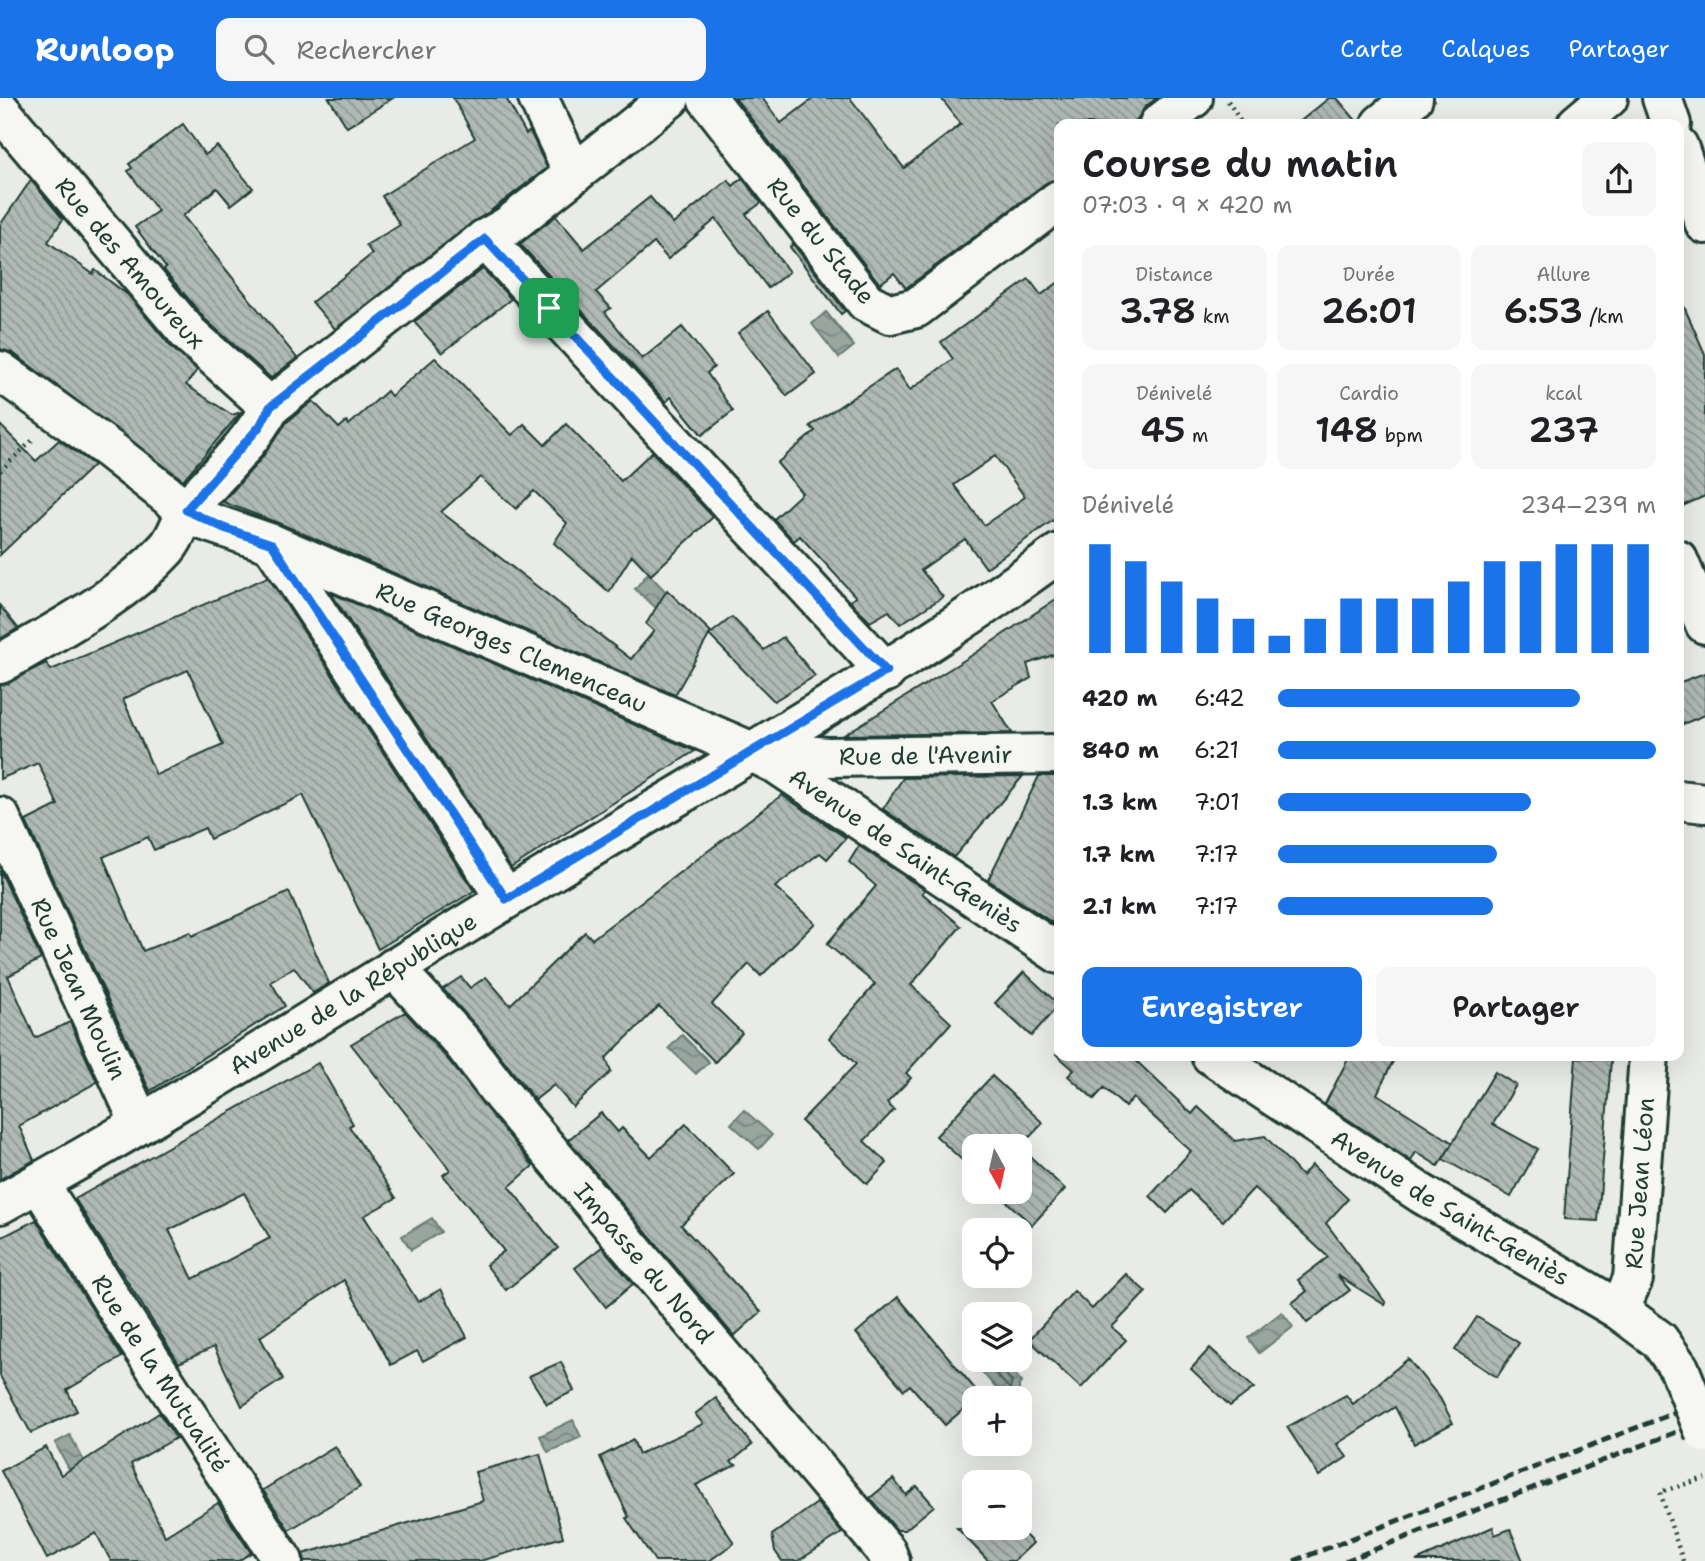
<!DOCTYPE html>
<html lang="fr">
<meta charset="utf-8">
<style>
body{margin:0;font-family:"Shantell Sans",sans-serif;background:#f6f6f6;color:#202124;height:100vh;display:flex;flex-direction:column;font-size:26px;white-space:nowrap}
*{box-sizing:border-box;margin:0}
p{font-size:23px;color:#757577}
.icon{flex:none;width:38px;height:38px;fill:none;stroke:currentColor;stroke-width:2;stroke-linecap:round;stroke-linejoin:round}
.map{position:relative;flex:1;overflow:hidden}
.details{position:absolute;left:1054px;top:21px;width:630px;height:942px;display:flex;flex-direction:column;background:#fff;border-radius:14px;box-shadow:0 7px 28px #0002}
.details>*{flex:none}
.needle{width:46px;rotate:172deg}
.buttons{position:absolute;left:962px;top:1036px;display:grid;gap:14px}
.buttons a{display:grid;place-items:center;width:70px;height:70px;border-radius:14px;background:#fff;box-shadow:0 7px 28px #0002;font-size:35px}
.pin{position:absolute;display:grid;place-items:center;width:60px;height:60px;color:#fff;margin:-30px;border-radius:14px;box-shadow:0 4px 10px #0006}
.round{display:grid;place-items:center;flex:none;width:74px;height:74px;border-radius:14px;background:#f6f6f6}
.summary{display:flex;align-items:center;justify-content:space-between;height:119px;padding:0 28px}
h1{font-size:38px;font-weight:600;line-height:52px}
.figures{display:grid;grid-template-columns:repeat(3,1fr);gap:10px;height:119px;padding:7px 28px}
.figures div{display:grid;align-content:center;border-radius:14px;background:#f6f6f6;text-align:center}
.figures b{font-size:35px;font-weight:600}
.figures small{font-size:19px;font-weight:400}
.figures p{font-size:19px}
.chart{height:196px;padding:14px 28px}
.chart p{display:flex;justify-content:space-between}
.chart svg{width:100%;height:126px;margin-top:7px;stroke:#1a73e8;stroke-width:6}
.cta{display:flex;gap:14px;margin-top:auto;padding:14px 28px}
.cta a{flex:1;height:80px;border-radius:14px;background:#1a73e8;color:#fff;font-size:28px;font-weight:600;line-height:80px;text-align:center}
.cta a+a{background:#f6f6f6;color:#202124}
ul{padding:0 28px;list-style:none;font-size:23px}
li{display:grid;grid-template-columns:112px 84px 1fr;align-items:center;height:52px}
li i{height:18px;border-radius:9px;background:#1a73e8}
header{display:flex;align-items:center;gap:42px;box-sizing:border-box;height:98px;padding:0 35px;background:#1a73e8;color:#fff}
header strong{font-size:33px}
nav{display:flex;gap:38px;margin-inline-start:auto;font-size:24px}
.search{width:490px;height:63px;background:#f6f6f6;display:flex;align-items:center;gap:18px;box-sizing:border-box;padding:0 24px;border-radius:14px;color:#757577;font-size:26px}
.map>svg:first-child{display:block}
</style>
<header>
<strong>Runloop</strong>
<div class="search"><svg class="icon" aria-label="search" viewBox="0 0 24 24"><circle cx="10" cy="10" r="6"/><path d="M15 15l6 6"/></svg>Rechercher</div>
<nav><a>Carte</a><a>Calques</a><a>Partager</a></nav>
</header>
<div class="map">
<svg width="1705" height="1463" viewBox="0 0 1705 1463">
<defs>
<pattern id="water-waves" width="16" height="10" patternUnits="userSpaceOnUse" patternTransform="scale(1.75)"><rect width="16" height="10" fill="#99a6a0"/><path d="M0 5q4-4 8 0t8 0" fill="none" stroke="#7c8883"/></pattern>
<pattern id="building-back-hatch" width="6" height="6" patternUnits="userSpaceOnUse" patternTransform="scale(1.75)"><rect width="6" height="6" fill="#b0bab5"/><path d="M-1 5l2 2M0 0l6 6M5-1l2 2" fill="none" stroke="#8f9894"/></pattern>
</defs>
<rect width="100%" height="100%" fill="#e9ebe7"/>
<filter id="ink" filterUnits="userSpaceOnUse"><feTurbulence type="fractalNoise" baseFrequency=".0143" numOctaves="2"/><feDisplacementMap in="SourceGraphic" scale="14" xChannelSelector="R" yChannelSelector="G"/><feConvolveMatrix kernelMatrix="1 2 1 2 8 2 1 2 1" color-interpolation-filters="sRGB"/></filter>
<g filter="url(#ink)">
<!-- water -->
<g fill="url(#water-waves)" stroke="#687c75" stroke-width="2">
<polygon points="826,214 854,248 839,260 812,226"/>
<polygon points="648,475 666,494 656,510 635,491"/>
<polygon points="682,937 709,964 696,976 669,950"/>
<polygon points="744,1012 772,1037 759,1051 731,1026"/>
<polygon points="432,1120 441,1134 411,1152 402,1138"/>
<polygon points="1282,1214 1293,1229 1259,1255 1248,1240"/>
<polygon points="977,1262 1002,1262 1022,1284 1019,1287 1019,1296 1004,1300 974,1264"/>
<polygon points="573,1322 581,1339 548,1354 540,1338"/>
<polygon points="70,1337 90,1374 75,1382 55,1345"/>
</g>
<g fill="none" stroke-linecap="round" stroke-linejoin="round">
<!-- shore -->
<polyline stroke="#50675f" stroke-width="2" points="982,1262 1010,1291 1012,1284 999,1268 997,1262"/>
</g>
<!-- building -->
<g fill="url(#building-back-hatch)" stroke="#1f3d34" stroke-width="2" fill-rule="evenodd">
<polygon points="329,0 393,0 347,29"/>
<polygon points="453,0 506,0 526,36 530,33 547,70 335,231 312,204 372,156 366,147 400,127 382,98 475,40"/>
<polygon points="735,0 762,0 781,25 814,0 850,0 904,70 961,26 941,0 1157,0 1145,9 1134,26 1059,26 1059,81 1046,85 906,190 894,175 880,186"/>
<polygon points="1329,0 1337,0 1359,26 1297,26"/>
<polygon points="183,26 205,57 217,48 253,90 231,107 217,90 183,118 297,260 271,280 205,221 164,172 166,170 135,129 158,113 128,73 132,70 129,66"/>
<polygon points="742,80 761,105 746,116 789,174 768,190 716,121 668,161 654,145 596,194 611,210 605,214 642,261 682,229 714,269 707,275 733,313 702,337 671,299 666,304 520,146 556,118 584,151 650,99 673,126 728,82 733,88"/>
<polygon points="31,82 63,121 48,144 93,176 95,172 128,197 172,250 197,272 186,287 232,317 241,314 183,382 13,255 0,251 0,127"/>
<polygon points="793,146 845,213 841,216 790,149"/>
<polygon points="483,171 511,201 442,255 414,224"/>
<path d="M1029,181L1041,197L1059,184V418L986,470L965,441L921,472L943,499L900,526L889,513L870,524L850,503L856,499L800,438L794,443L774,421L802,395L777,365L815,333L810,328L896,271L910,292L953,261L941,244ZM995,358L1025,399L984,427L954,387Z"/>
<polygon points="1678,195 1705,256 1705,398 1678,410"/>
<polygon points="768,213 816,276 787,298 738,235"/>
<polygon points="435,260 512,337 524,326 545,347 566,326 621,383 652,354 713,419 651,477 632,457 609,494 554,445 567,425 534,393 516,411 480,379 441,414 631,561 654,533 646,526 667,492 711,534 675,597 281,426 223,404 262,360 287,324 313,303 339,330 347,323 349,327 387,293 391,298"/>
<polygon points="0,327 36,363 59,342 94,367 0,457"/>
<path d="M268,479L474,793L378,851L303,697L210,741L205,730L154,752L148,739L103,759L143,853L190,834L192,838L289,794L329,885L313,895L294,869L271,884L285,908L150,993L26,723L58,707L38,665L0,681V588L46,565L51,572ZM188,572L223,647L156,677L123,601Z"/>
<polygon points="331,495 695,653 511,770"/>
<polygon points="1059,499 1059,555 1027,566 1031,580 992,603 1012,635 844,637 974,556"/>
<polygon points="0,508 18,530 0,541"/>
<polygon points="732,519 764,552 783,539 815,578 774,603 709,537"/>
<polygon points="1705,575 1705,617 1678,628 1678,585"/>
<polygon points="1023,678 954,759 883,711 903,680"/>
<polygon points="1039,678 1059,678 1059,829 988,782"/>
<polygon points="782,697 846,740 827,761 820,755 775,789 815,825 761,878 749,866 712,906 742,935 715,964 659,908 606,960 611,974 573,1009 554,987 535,1002 479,931 443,891 461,879 470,890 486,879 510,907 585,834 592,841"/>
<polygon points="859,748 925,792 922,795 961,828 911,887 951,925 906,975 911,980 887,1005 894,1012 864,1043 887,1065 867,1086 801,1023 856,966 829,940 875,886 827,846 876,788 849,764"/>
<polygon points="0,772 41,861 8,878 35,940 70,924 97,984 19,1028 34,1062 0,1081"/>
<polygon points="1024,874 1059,907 1031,938 995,905"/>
<polygon points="405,914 445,958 533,1068 509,1089 558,1150 506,1192 486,1167 504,1153 443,1077 450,1072 351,946"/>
<polygon points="1057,957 1130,957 1192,1016 1198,1009 1235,1043 1265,1038 1302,1078 1312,1067 1348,1101 1326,1125 1386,1205 1385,1207 1337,1177 1350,1192 1307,1225 1292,1205 1307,1193 1298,1182 1328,1159 1254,1090 1223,1123 1189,1092 1167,1115 1150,1098 1191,1053 1133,1000 1125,1009 1104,990 1094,1001 1068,978 1074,972"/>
<polygon points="1350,957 1396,957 1377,996 1453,1045 1438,1068 1416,1054 1411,1063 1325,1006"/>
<polygon points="1576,959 1611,962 1598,1123 1564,1121"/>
<path d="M318,965L353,1026L349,1028L396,1100L364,1118L418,1204L441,1191L467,1239L423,1263L417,1253L391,1267L344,1182L260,1239L283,1281L242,1308L214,1249L179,1265L75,1101ZM244,1095L270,1140L193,1181L169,1132Z"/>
<polygon points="1495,974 1516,987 1493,1026 1538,1051 1511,1099 1443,1061"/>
<polygon points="992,978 1043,1025 1020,1049 1065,1091 1032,1127 996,1094 1020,1094 1020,1048 975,1048 975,1074 936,1038"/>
<polygon points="601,1015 618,1034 622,1030 651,1059 686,1026 734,1076 681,1127 761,1214 734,1238 568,1042"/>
<polygon points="36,1122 122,1259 67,1292 77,1313 31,1335 0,1278 0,1140"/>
<polygon points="602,1149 633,1186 606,1209 575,1170"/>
<polygon points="1126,1176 1146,1194 1112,1229 1126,1242 1081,1290 1029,1242 1074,1193 1092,1211"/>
<polygon points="898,1199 980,1297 945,1327 910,1287 904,1292 856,1235"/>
<polygon points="1477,1219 1519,1245 1497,1279 1455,1252"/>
<polygon points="1210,1250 1254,1290 1230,1308 1191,1271"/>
<polygon points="1408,1261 1440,1300 1453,1325 1414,1346 1395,1309 1337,1346 1347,1359 1319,1378 1287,1329 1346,1297 1353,1306"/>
<polygon points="561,1264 574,1293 547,1306 529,1278"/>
<polygon points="716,1300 752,1347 731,1364 736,1367 696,1387 734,1445 709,1463 655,1463 626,1420 629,1419 600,1359 633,1342 639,1356 703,1326 695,1316"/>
<polygon points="159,1315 176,1340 131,1366 165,1438 218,1405 251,1455 238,1463 111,1463 96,1435 47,1461 1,1373 46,1349 61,1377"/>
<polygon points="335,1348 360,1389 289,1432 263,1392"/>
<polygon points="540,1356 563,1439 480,1463 305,1463 303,1456 483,1403 475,1374"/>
<polygon points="893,1381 906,1397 917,1388 934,1408 905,1432 897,1432 870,1400"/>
<polygon points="817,1405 842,1435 798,1463 782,1463 775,1453 772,1437"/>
<polygon points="1493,1429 1495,1437 1510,1431 1523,1463 1416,1463"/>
<polygon points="957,1430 1018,1430 1033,1445 1014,1463 988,1463"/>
</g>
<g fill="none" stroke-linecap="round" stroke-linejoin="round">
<defs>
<g id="minor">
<polyline points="538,0 574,76"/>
<polyline points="707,0 866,204 890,216 916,210 1059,102"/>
<polyline points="1662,0 1671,26"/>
<path id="s1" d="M0,12L189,236L270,309"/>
<polyline points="1159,26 1193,0"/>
<polyline points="1381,26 1413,0"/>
<polyline points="1678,48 1705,126"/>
<polyline points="485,141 886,574"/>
<path id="s2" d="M0,273L110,352L186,412L205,423L272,446L750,653L778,667L1059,856"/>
<polyline points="272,446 506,801"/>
<polyline points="1678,462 1705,526"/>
<path d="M0,566C57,532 122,500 167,450C179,436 181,418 193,404C220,374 251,344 270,309L485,141L508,128L670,0"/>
<path id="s3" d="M760,653L827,659L1059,656"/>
<polyline points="1678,702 1705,705"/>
<path id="s4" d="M0,719L140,1025"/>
<path id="s5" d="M394,870L462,944L503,998L886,1453L890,1463"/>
<path id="s6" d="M1211,957L1422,1096L1619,1212L1659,1242L1679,1270"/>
<path id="s7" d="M39,1085L123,1220L283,1463"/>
<path id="s8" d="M1619,1212L1633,1181L1649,957"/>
</g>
<g id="major">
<polyline points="1577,26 1608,0"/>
<path id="s9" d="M0,1106C190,1002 371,883 556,771C725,668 899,572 1059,455"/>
</g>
</defs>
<!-- minor casing -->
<use href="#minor" stroke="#1f3d34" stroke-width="44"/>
<!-- major casing -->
<use href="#major" stroke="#1f3d34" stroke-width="44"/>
<!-- path -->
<g stroke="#1f3d34" stroke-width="4.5" stroke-dasharray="2 5" stroke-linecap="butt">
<polyline points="1228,3 1242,26"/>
<polyline points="0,373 34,341"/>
<polyline points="1683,1463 1660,1394 1705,1380"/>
</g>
<!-- minor -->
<use href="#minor" stroke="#f6f6f2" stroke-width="38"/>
<!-- major -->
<use href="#major" stroke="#f6f6f2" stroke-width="38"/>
<!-- rail -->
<g stroke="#1f3d34" stroke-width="5" stroke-dasharray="10 5" stroke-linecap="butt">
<polyline points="1294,1463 1705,1303"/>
<polyline points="1345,1463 1705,1323"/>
</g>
<defs>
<polyline id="minor-bridge" points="1679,1270 1705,1335"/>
</defs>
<!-- minor-bridge casing -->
<use href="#minor-bridge" stroke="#1f3d34" stroke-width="44" stroke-linecap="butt"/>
<!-- minor-bridge -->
<use href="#minor-bridge" stroke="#f6f6f2" stroke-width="38"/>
</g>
</g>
<g fill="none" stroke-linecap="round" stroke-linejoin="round" filter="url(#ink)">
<defs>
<polygon id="route" points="485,141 886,573 506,801 272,446 224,430 186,412 260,328 270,309"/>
</defs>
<!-- route casing -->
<use href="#route" stroke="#fff" stroke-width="14"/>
<!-- route -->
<use href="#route" stroke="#1a73e8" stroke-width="9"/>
</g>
<g text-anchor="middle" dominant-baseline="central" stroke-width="5" stroke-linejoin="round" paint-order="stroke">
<!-- street labels -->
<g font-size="24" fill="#1f3d34" stroke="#f6f6f2">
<text transform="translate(821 143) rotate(51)">Rue du Stade</text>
<text stroke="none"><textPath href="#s1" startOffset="201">Rue des Amoureux</textPath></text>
<text stroke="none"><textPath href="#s2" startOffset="586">Rue Georges Clemenceau</textPath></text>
<text stroke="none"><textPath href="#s3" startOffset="166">Rue de l'Avenir</textPath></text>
<text stroke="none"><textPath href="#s2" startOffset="1031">Avenue de Saint-Geniès</textPath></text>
<text stroke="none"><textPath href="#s4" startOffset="189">Rue Jean Moulin</textPath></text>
<text stroke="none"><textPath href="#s9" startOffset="411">Avenue de la République</textPath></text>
<text stroke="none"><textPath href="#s8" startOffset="130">Rue Jean Léon</textPath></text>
<text stroke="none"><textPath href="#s6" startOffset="284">Avenue de Saint-Geniès</textPath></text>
<text stroke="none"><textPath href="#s5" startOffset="387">Impasse du Nord</textPath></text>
<text stroke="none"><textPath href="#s7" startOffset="226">Rue de la Mutualité</textPath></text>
</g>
</g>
</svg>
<div class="buttons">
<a><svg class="needle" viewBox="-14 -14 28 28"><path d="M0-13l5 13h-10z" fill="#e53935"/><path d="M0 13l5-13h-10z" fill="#757577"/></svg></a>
<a><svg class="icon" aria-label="locate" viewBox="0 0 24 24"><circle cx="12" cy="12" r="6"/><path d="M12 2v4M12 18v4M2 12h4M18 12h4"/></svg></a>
<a><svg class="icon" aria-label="layers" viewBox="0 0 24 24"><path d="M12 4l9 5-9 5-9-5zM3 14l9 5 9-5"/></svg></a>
<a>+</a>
<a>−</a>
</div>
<div class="pin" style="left:549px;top:210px;background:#1e9e55"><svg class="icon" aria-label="arrive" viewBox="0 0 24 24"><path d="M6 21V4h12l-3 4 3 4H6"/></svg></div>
<section class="details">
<div class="summary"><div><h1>Course du matin</h1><p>07:03 · 9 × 420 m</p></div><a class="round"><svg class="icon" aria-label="share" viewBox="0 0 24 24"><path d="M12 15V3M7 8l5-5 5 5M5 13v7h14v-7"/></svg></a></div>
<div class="figures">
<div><p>Distance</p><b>3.78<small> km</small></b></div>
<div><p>Durée</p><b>26:01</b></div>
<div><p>Allure</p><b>6:53<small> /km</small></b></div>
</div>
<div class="figures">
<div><p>Dénivelé</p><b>45<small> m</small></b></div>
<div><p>Cardio</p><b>148<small> bpm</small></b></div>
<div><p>kcal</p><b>237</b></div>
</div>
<div class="chart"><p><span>Dénivelé</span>234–239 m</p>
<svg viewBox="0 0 160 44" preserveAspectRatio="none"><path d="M5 44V6M15 44V12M25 44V19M35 44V25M45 44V32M55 44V38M65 44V32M75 44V25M85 44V25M95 44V25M105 44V19M115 44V12M125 44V12M135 44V6M145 44V6M155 44V6"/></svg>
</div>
<ul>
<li><b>420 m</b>6:42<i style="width:80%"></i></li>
<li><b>840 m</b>6:21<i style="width:100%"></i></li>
<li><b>1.3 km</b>7:01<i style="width:67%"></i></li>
<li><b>1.7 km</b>7:17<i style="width:58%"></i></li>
<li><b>2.1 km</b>7:17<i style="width:57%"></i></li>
</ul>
<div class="cta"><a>Enregistrer</a><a>Partager</a></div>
</section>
</div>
